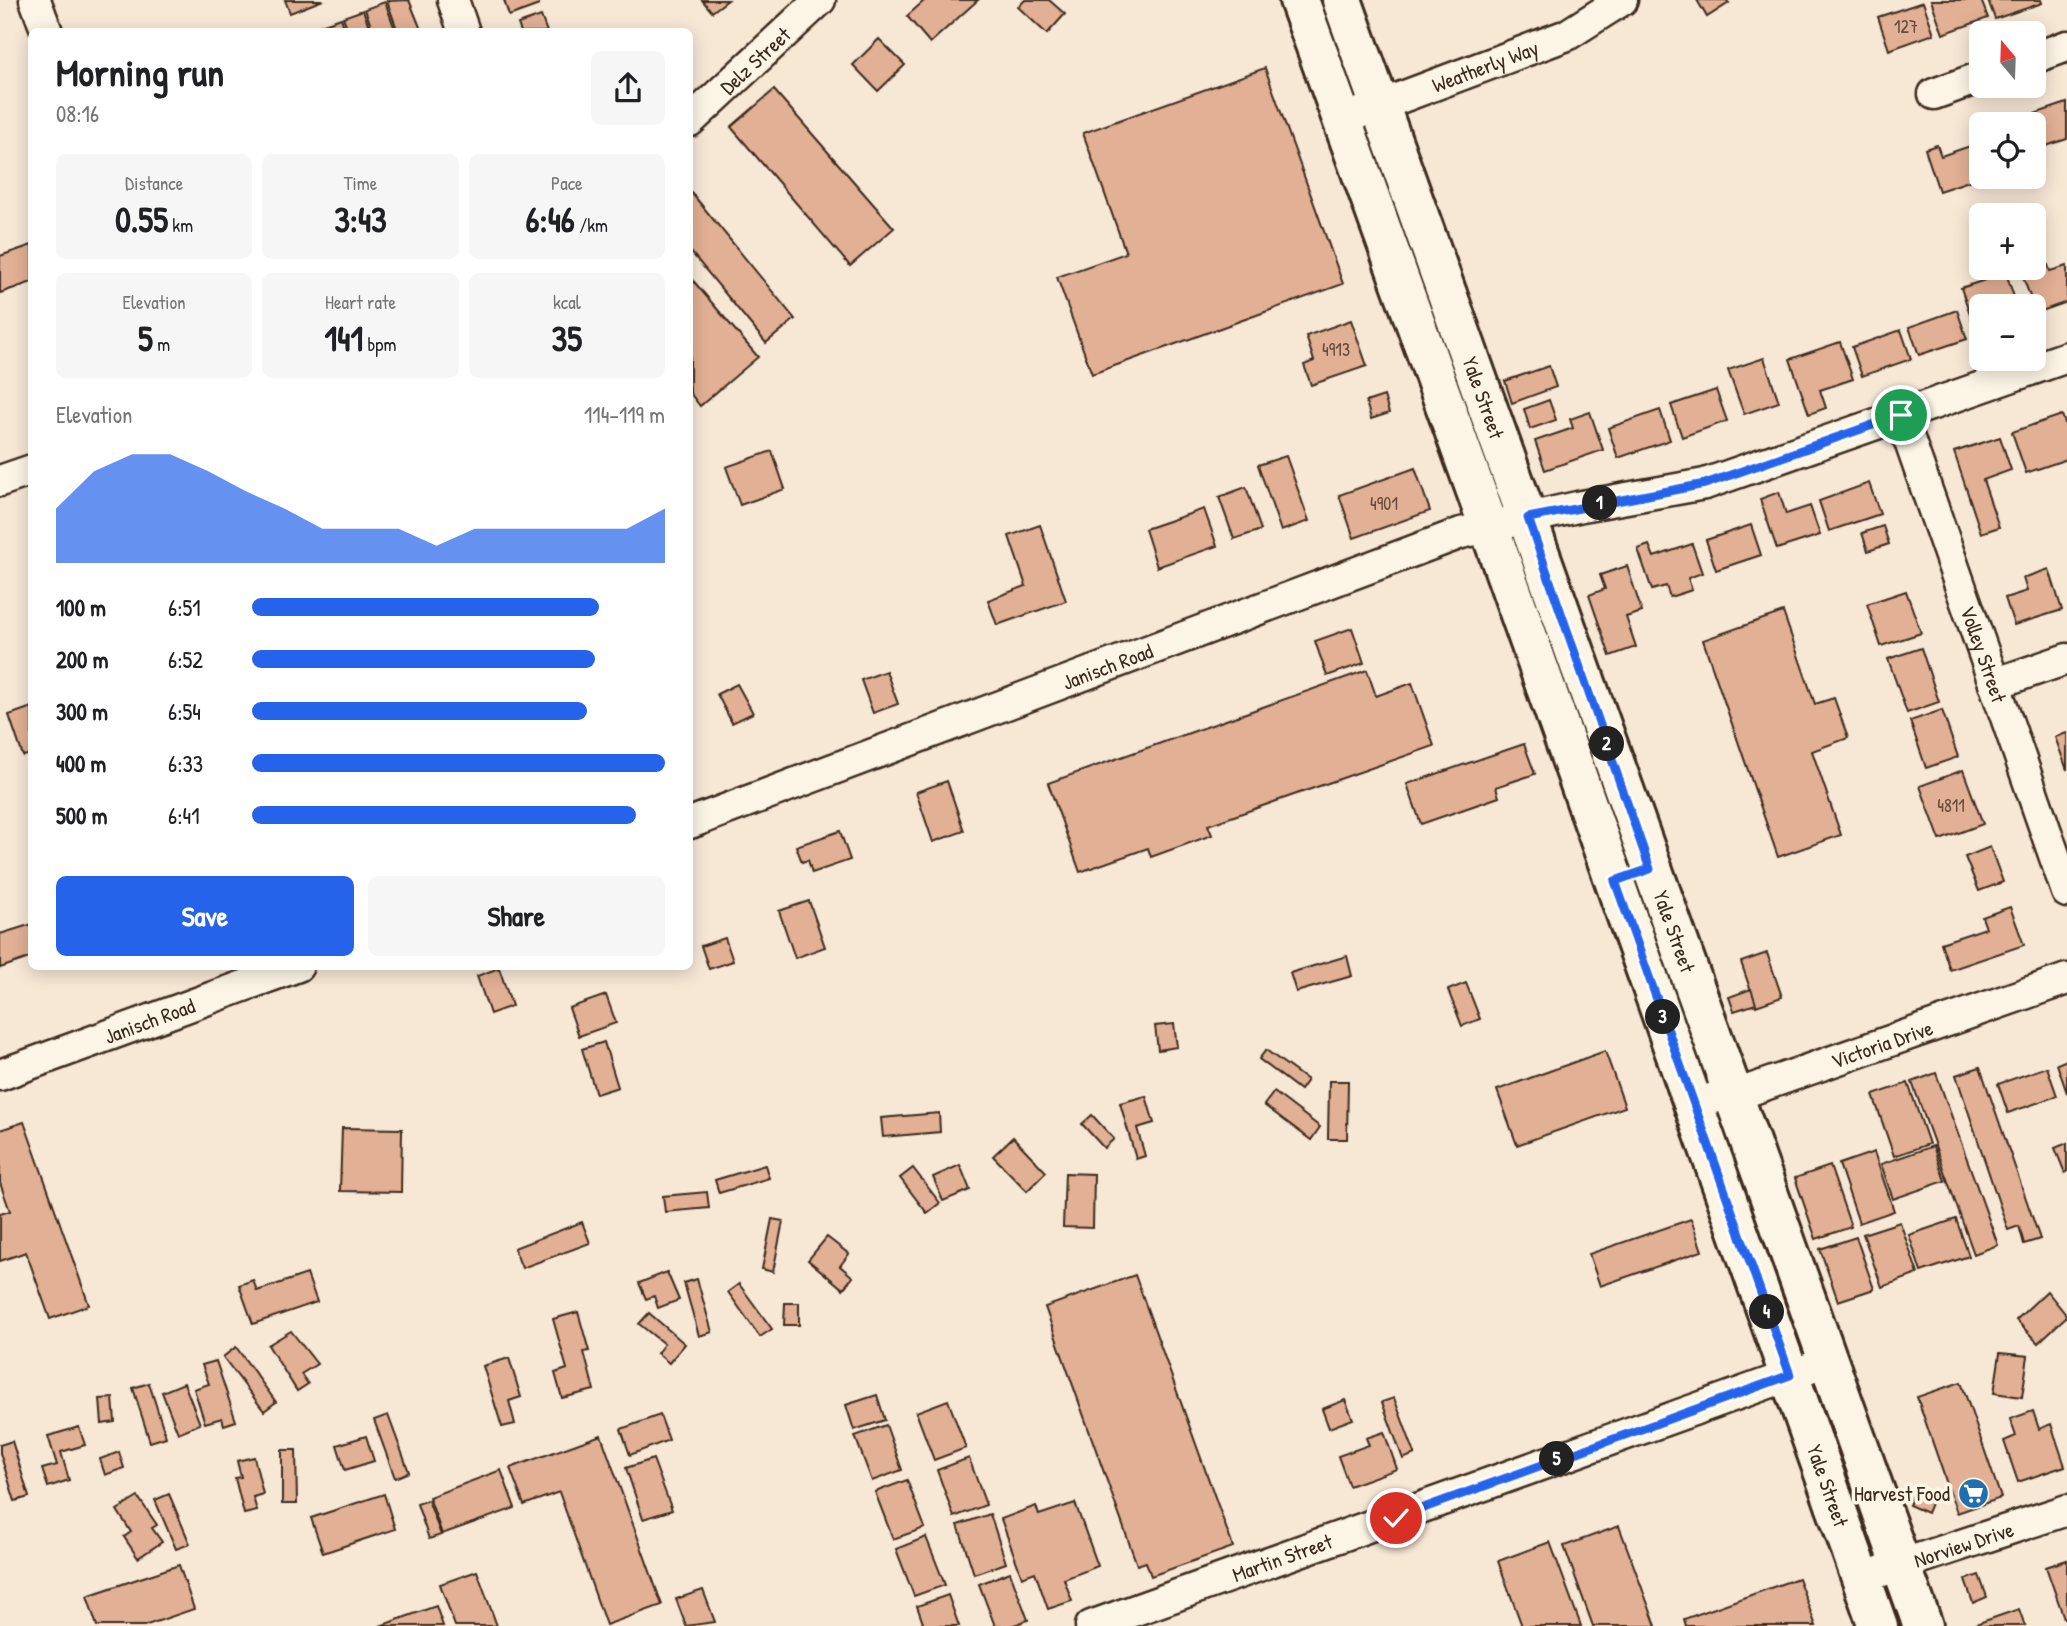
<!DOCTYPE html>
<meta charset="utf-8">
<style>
body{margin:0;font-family:"Patrick Hand",sans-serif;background:#f6f6f6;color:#202124;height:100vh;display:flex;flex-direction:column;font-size:26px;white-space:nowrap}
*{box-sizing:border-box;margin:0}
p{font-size:23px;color:#757577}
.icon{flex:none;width:38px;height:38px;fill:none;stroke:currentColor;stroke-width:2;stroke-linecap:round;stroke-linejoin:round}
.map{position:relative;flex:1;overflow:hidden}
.side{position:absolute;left:28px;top:28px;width:665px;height:942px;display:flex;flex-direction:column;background:#fff;border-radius:10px;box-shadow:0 4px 18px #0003}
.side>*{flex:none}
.needle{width:46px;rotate:341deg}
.buttons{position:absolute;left:1969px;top:21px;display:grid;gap:14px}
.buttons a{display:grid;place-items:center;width:77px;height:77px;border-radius:10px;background:#fff;box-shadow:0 4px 18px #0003;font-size:35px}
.pin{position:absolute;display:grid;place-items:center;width:60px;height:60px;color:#fff;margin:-30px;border:4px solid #fff;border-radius:50%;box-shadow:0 2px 7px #0007}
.km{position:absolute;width:35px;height:35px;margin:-18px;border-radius:50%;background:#222;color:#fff;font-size:19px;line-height:35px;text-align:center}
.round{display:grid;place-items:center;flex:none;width:74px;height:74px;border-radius:10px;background:#f6f6f6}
.head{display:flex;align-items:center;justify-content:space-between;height:119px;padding:0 28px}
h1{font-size:38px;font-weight:700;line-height:52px}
.metrics{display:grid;grid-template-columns:repeat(3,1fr);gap:10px;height:119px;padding:7px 28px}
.metrics div{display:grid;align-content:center;border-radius:10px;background:#f6f6f6;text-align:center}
.metrics b{font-size:35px;font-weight:700}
.metrics small{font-size:19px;font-weight:400}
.metrics p{font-size:19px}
.chart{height:196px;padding:14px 28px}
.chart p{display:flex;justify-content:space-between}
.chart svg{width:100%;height:126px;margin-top:7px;fill:#2563eb;opacity:.7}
.primary-button{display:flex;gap:14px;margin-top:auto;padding:14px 28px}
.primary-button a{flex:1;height:80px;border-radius:10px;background:#2563eb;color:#fff;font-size:28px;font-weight:700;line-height:80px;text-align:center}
.primary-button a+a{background:#f6f6f6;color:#202124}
ul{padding:0 28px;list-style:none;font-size:23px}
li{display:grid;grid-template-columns:112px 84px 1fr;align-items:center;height:52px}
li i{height:18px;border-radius:9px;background:#2563eb}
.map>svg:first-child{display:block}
</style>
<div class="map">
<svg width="2067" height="1626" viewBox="0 0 2067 1626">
<rect width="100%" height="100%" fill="#f7e7d5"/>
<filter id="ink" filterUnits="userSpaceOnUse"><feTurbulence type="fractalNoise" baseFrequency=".0143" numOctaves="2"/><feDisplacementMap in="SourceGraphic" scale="14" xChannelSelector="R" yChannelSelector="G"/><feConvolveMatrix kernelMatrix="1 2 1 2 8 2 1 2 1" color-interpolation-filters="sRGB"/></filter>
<g filter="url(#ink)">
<!-- building -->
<g fill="#e2b094" stroke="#3b2a1e" stroke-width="2">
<polygon points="285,0 323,0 290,13"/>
<polygon points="409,0 422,32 398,32 387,1"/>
<polygon points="504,0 538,0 539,5 509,16"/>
<polygon points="702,0 728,0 712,12"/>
<polygon points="925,0 978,0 930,43 907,16"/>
<polygon points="1025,0 1049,0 1065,14 1047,34 1018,7"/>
<polygon points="1697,0 1726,0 1729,3 1707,17"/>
<polygon points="1931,0 1981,0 1988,18 1943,34"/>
<polygon points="1988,0 2041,0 2042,3 1995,19"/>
<polygon points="385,2 396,32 373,32 365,9"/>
<polygon points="1923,2 1934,34 1889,50 1878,17"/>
<polygon points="363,10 371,32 349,32 343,17"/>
<polygon points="541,16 547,32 521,32 518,24"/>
<polygon points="341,18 346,32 323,32 321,25"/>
<polygon points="879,39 905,65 878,91 853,65"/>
<polygon points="1265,68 1343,284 1092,374 1057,277 1126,253 1083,133"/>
<polygon points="774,90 894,228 850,266 731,127"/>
<polygon points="2067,103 2067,139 2046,146 2034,114"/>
<polygon points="1976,144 1981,158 1981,177 1939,191 1925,149 1937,145 1941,156"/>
<polygon points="690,191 795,319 766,343 690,251"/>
<polygon points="32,245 32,282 0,293 0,256"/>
<polygon points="2048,265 2050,271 2067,266 2067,302 2036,313 2022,274"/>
<polygon points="2006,273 2017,306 1981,306 1981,333 1977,334 1961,288"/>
<polygon points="690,277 758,357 700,406 690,393"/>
<polygon points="1957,310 1967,339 1919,355 1909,327"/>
<polygon points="1351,320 1367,366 1311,385 1304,365 1314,361 1306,336"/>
<polygon points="1901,330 1911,359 1862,376 1852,347"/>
<polygon points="1840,342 1853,379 1820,390 1826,408 1809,414 1790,359"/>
<polygon points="1764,358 1779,402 1744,414 1728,370"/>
<polygon points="1549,366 1556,387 1512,403 1505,381"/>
<polygon points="1716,390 1727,421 1682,437 1671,405"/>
<polygon points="1384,396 1389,413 1371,419 1366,402"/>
<polygon points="1549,400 1556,420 1530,429 1524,409"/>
<polygon points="1660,410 1670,440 1618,458 1608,428"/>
<polygon points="1590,412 1603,450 1545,470 1535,441 1573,428 1570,419"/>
<polygon points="2062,415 2067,429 2067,459 2026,473 2012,432"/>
<polygon points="2000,437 2011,470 1983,480 1999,527 1981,533 1954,452"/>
<polygon points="772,451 785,489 740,505 726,467"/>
<polygon points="1286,456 1309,521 1281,531 1258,465"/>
<polygon points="1415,468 1430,511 1354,538 1339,495"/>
<polygon points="1869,483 1880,514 1829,531 1819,501"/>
<polygon points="1246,487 1261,530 1234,539 1219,497"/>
<polygon points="1779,492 1786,514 1810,506 1820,535 1777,549 1760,499"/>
<polygon points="1204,509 1217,546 1157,567 1145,529"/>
<polygon points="1040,525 1066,601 997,625 988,600 1026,586 1009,536"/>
<polygon points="1751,525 1761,555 1716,570 1706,540"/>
<polygon points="1883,526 1889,544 1868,551 1862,533"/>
<polygon points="1692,544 1702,573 1688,578 1692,590 1670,597 1666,586 1652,590 1638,549 1649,545 1654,557"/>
<polygon points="1627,566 1642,612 1626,617 1636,647 1610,656 1589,595 1605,589 1600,575"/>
<polygon points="2049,569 2062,610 2014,625 2005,598 2027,591 2023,578"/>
<polygon points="1906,591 1921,633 1881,646 1867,604"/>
<polygon points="1783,612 1815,704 1834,698 1848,738 1812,751 1841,835 1778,857 1703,640"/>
<polygon points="1352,628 1364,663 1327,676 1315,641"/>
<polygon points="1921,648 1939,702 1907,713 1888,659"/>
<polygon points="1367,670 1376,696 1412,683 1434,746 1208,825 1212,835 1151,857 1148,848 1080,872 1048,783"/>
<polygon points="886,671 898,704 873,713 861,680"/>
<polygon points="737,684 753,713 732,723 717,694"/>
<polygon points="32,707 32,754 23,756 9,715"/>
<polygon points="1942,710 1958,757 1926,768 1910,721"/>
<polygon points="2067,733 2067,770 2055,737"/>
<polygon points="1524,744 1535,774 1496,787 1499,797 1421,824 1407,784"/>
<polygon points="1963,770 1983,824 1940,840 1920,786"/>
<polygon points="947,781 964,831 933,842 916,792"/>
<polygon points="840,831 850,860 812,873 808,860 802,862 796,846"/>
<polygon points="1990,847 2003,882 1979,891 1965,857"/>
<polygon points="809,901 825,947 795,958 779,911"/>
<polygon points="2010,907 2024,945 1950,970 1941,943 1986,928 1982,917"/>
<polygon points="32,924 32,957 0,968 0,934"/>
<polygon points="725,938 733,961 709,969 701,946"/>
<polygon points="1767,953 1782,997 1756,1006 1741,962"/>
<polygon points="1347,956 1352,976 1296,992 1290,973"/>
<polygon points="499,968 512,1006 490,1014 477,976"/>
<polygon points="1466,983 1480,1019 1462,1026 1448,990"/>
<polygon points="1751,989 1756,1004 1734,1011 1729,997"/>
<polygon points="606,995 616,1023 579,1036 569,1008"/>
<polygon points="1174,1024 1177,1047 1158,1050 1155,1026"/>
<polygon points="604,1042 618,1087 596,1094 582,1049"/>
<polygon points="1266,1050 1307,1080 1300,1090 1259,1059"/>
<polygon points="1605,1051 1625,1107 1517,1145 1497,1090"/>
<polygon points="2067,1060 2067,1093 2057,1064"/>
<polygon points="1980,1067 2040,1239 2024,1244 2019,1226 2008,1230 1956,1075"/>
<polygon points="2047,1067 2057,1096 2008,1113 1998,1084"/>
<polygon points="1936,1073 1998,1245 1974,1254 1912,1082"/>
<polygon points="1329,1081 1348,1081 1347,1139 1328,1139"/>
<polygon points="1908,1083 1929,1144 1894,1156 1873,1095"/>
<polygon points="1274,1092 1320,1127 1311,1140 1264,1105"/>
<polygon points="1146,1096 1154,1123 1137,1128 1145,1156 1136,1159 1120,1103"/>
<polygon points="939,1113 940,1132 883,1137 881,1118"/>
<polygon points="1092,1115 1114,1139 1104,1148 1082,1124"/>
<polygon points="24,1122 89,1305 50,1319 26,1252 0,1261 0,1214 10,1211 0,1183 0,1130"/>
<polygon points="342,1128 402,1129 401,1192 340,1191"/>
<polygon points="1013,1137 1046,1172 1027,1191 993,1156"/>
<polygon points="2067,1143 2067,1172 2065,1173 2055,1148"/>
<polygon points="1933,1146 1945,1181 1893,1199 1881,1164"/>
<polygon points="1874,1152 1894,1211 1859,1223 1839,1164"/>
<polygon points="765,1165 769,1178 719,1193 715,1180"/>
<polygon points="960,1165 970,1190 943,1201 933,1177"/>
<polygon points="1830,1166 1851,1227 1816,1239 1795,1178"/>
<polygon points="913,1168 940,1203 927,1213 900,1178"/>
<polygon points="1065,1173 1094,1174 1093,1228 1063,1227"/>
<polygon points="707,1192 709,1208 665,1212 663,1196"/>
<polygon points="772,1219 783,1221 773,1272 762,1269"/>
<polygon points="1691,1219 1702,1251 1600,1286 1589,1254"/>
<polygon points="1956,1219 1969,1256 1921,1272 1909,1235"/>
<polygon points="582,1222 590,1243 522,1268 514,1248"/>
<polygon points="1900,1222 1918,1274 1882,1287 1863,1234"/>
<polygon points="827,1237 849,1254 840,1266 853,1277 843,1289 808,1260"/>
<polygon points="1856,1237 1874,1289 1838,1301 1820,1249"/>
<polygon points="667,1272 679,1300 658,1308 654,1296 646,1299 639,1283"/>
<polygon points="307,1274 317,1302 253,1324 239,1285 253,1280 257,1291"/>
<polygon points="1135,1275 1233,1547 1151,1576 1146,1562 1137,1565 1045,1307"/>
<polygon points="697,1279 712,1332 699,1336 684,1283"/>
<polygon points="739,1284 772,1329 760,1337 728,1292"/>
<polygon points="2047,1291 2067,1316 2038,1343 2016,1320"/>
<polygon points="785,1303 799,1303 799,1325 784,1325"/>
<polygon points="578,1312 589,1351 584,1352 594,1390 562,1398 555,1373 567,1369 553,1319"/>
<polygon points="649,1313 685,1344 669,1363 657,1353 664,1344 639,1324"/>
<polygon points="291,1331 317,1364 301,1374 308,1384 297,1391 268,1345"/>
<polygon points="236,1347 276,1402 264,1411 223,1357"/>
<polygon points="2000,1353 2028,1356 2022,1397 1994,1393"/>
<polygon points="509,1358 521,1397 509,1401 515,1424 502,1427 483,1366"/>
<polygon points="216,1361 236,1421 224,1425 222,1418 205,1423 194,1389 209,1384 202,1365"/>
<polygon points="1961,1382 2001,1498 1957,1513 1917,1397"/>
<polygon points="149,1383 166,1437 150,1442 133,1388"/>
<polygon points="184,1383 200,1424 178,1433 162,1392"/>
<polygon points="877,1395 885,1420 854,1430 846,1405"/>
<polygon points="113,1398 115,1422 102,1424 100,1399"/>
<polygon points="1394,1398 1415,1454 1403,1459 1382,1402"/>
<polygon points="948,1400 966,1448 934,1460 916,1412"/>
<polygon points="1345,1400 1353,1419 1329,1428 1322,1409"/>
<polygon points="2033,1411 2039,1429 2051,1424 2065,1466 2018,1482 2004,1441 2016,1436 2010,1419"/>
<polygon points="388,1415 409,1472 395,1478 374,1420"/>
<polygon points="660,1415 669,1440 630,1455 621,1429"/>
<polygon points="886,1425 902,1470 872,1481 855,1436"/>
<polygon points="79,1427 85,1445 61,1452 69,1480 48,1487 42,1469 57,1465 48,1436"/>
<polygon points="1384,1432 1397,1469 1349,1486 1338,1456 1369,1445 1366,1438"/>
<polygon points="601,1435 662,1605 606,1625 559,1492 524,1505 510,1468"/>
<polygon points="366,1436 374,1461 345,1470 337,1445"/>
<polygon points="12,1441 29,1497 15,1501 0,1453 0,1445"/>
<polygon points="282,1450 296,1450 297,1504 282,1504"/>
<polygon points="119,1452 124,1468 105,1475 100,1459"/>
<polygon points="254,1457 263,1494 253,1497 257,1511 244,1514 235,1478 241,1477 237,1461"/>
<polygon points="969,1458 986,1505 954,1517 937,1470"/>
<polygon points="653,1459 672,1510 643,1519 626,1468"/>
<polygon points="501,1470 515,1508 442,1534 429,1497"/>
<polygon points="907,1480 925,1528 893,1539 875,1492"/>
<polygon points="1916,1488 1934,1496 1927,1513 1909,1505"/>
<polygon points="169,1494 190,1544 176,1549 155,1500"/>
<polygon points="384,1494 395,1529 323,1553 311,1518"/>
<polygon points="138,1497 157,1525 152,1528 162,1542 138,1558 124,1537 131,1532 117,1510"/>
<polygon points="428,1500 441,1535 429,1539 417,1504"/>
<polygon points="1075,1503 1098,1566 1064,1579 1072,1601 1048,1609 1035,1572 1022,1577 1001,1519 1036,1506 1039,1515"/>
<polygon points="990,1514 1006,1563 974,1574 958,1525"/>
<polygon points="1619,1526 1656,1626 1593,1626 1564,1546"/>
<polygon points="926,1537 945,1585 914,1596 896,1549"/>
<polygon points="1550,1542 1581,1626 1522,1626 1498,1561"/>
<polygon points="2067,1560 2067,1617 2064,1618 2046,1567"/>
<polygon points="179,1565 194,1609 144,1626 97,1626 87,1596"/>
<polygon points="477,1571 497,1626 455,1626 440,1584"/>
<polygon points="1010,1572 1028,1620 1011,1626 995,1626 979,1584"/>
<polygon points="1979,1575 1987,1597 1973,1603 1965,1580"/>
<polygon points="1798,1578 1816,1626 1686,1626 1684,1619"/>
<polygon points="703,1590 715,1622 686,1626 676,1599"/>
<polygon points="948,1595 959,1626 924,1626 917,1606"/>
<polygon points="436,1606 443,1626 380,1626"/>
<polygon points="2019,1609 2025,1626 1970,1626"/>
</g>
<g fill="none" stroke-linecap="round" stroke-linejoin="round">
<defs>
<g id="minor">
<polyline points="35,0 47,32"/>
<polyline points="453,0 464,32"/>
<polyline points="2034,58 2067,46"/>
<polyline points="1934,94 1981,77"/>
<path id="s1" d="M1341,120L1567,35L1622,0"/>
<path id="s2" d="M690,121L820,0"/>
<path id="s3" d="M1901,416L2067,892"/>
<polyline points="0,481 32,470"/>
<polyline points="1994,684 2067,659"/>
<path id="s4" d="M690,823L1461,533L1582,506L1705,484L2067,357"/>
<path id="s5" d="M0,1075L298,966"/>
<path id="s6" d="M1693,1103L1753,1089L2067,979"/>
<path id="s7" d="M1861,1578L2067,1510"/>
<path id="s8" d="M1091,1626L1827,1362"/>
</g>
<g id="major">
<path id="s9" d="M1299,0L1489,527L1878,1626"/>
<path id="s10" d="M1342,0L1923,1626"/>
</g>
</defs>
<!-- minor casing -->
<use href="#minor" stroke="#3b2a1e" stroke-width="35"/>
<!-- major casing -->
<use href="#major" stroke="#3b2a1e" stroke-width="44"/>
<!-- minor -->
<use href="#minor" stroke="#fcf5e5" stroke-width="30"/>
<!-- major -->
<use href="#major" stroke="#fcf5e5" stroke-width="38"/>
</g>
</g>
<g fill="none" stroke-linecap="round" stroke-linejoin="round" filter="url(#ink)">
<defs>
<polyline id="route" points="1396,1518 1790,1375 1615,881 1650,869 1528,518 1705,484 1901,415"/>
</defs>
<!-- route casing -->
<use href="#route" stroke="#fff" stroke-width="14"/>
<!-- route -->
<use href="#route" stroke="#2563eb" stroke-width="9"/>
</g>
<!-- icons -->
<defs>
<symbol id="supermarket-disc" viewBox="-11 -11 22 22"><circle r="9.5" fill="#1f6fb2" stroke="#fcf5e5"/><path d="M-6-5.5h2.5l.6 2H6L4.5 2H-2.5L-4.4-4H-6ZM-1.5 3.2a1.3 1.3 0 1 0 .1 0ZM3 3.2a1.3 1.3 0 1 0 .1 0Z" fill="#fff"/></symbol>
</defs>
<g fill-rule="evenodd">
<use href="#supermarket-disc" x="1956" y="1476" width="35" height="35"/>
</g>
<g text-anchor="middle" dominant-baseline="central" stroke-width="7" stroke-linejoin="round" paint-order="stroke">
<!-- number labels -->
<g font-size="18" fill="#654c3c">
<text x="1906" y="26">127</text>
<text x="1336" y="349">4913</text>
<text x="1384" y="503">4901</text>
<text x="1951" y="805">4811</text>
</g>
<!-- street labels -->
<g font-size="21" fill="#3b2a1e" stroke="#fcf5e5">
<text stroke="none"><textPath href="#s2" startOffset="89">Delz Street</textPath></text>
<text stroke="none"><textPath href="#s1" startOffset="154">Weatherly Way</textPath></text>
<text stroke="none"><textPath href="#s10" startOffset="422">Yale Street</textPath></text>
<text stroke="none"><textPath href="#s3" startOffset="252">Volley Street</textPath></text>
<text stroke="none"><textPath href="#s4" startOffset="446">Janisch Road</textPath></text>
<text stroke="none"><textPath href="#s10" startOffset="989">Yale Street</textPath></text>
<text stroke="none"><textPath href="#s5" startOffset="159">Janisch Road</textPath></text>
<text stroke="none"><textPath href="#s6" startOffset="198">Victoria Drive</textPath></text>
<text stroke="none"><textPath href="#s9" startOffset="1577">Yale Street</textPath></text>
<text stroke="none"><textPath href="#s7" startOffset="108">Norview Drive</textPath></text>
<text stroke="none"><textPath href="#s8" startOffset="203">Martin Street</textPath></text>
</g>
<!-- poi labels -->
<g font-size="21" fill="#3b2a1e" stroke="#fcf5e5" text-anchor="end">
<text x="1950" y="1493">Harvest Food</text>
</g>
</g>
</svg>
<div class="buttons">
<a><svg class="needle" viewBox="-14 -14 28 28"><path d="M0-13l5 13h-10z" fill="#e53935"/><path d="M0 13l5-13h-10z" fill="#757577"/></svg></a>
<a><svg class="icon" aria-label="locate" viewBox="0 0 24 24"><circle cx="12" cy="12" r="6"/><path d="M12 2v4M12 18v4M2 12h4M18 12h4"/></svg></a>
<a>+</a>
<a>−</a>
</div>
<div class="pin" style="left:1901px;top:415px;background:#1e9e55"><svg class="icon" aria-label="arrive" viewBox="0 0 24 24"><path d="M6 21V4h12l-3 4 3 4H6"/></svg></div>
<div class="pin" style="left:1396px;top:1518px;background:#d93025"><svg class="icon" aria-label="check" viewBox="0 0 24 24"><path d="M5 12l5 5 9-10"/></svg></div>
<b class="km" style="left:1600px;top:503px">1</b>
<b class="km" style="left:1607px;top:744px">2</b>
<b class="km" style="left:1663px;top:1017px">3</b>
<b class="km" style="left:1767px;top:1312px">4</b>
<b class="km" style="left:1557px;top:1459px">5</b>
<section class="side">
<div class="head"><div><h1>Morning run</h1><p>08:16</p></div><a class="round"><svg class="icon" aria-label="share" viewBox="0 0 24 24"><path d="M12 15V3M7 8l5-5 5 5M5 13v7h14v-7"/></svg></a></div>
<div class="metrics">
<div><p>Distance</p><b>0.55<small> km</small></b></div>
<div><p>Time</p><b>3:43</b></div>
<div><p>Pace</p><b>6:46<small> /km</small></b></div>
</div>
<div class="metrics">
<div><p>Elevation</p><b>5<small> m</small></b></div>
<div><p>Heart rate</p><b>141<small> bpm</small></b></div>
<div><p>kcal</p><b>35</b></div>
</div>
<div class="chart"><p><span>Elevation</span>114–119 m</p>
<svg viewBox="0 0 160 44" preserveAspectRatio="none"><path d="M0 44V25L10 12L20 6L30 6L40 12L50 19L60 25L70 32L80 32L90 32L100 38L110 32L120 32L130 32L140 32L150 32L160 25V44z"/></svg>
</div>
<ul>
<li><b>100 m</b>6:51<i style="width:84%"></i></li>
<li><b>200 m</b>6:52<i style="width:83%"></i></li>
<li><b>300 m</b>6:54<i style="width:81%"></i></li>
<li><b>400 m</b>6:33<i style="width:100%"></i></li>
<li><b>500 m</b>6:41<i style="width:93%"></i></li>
</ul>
<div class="primary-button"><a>Save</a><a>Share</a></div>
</section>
</div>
